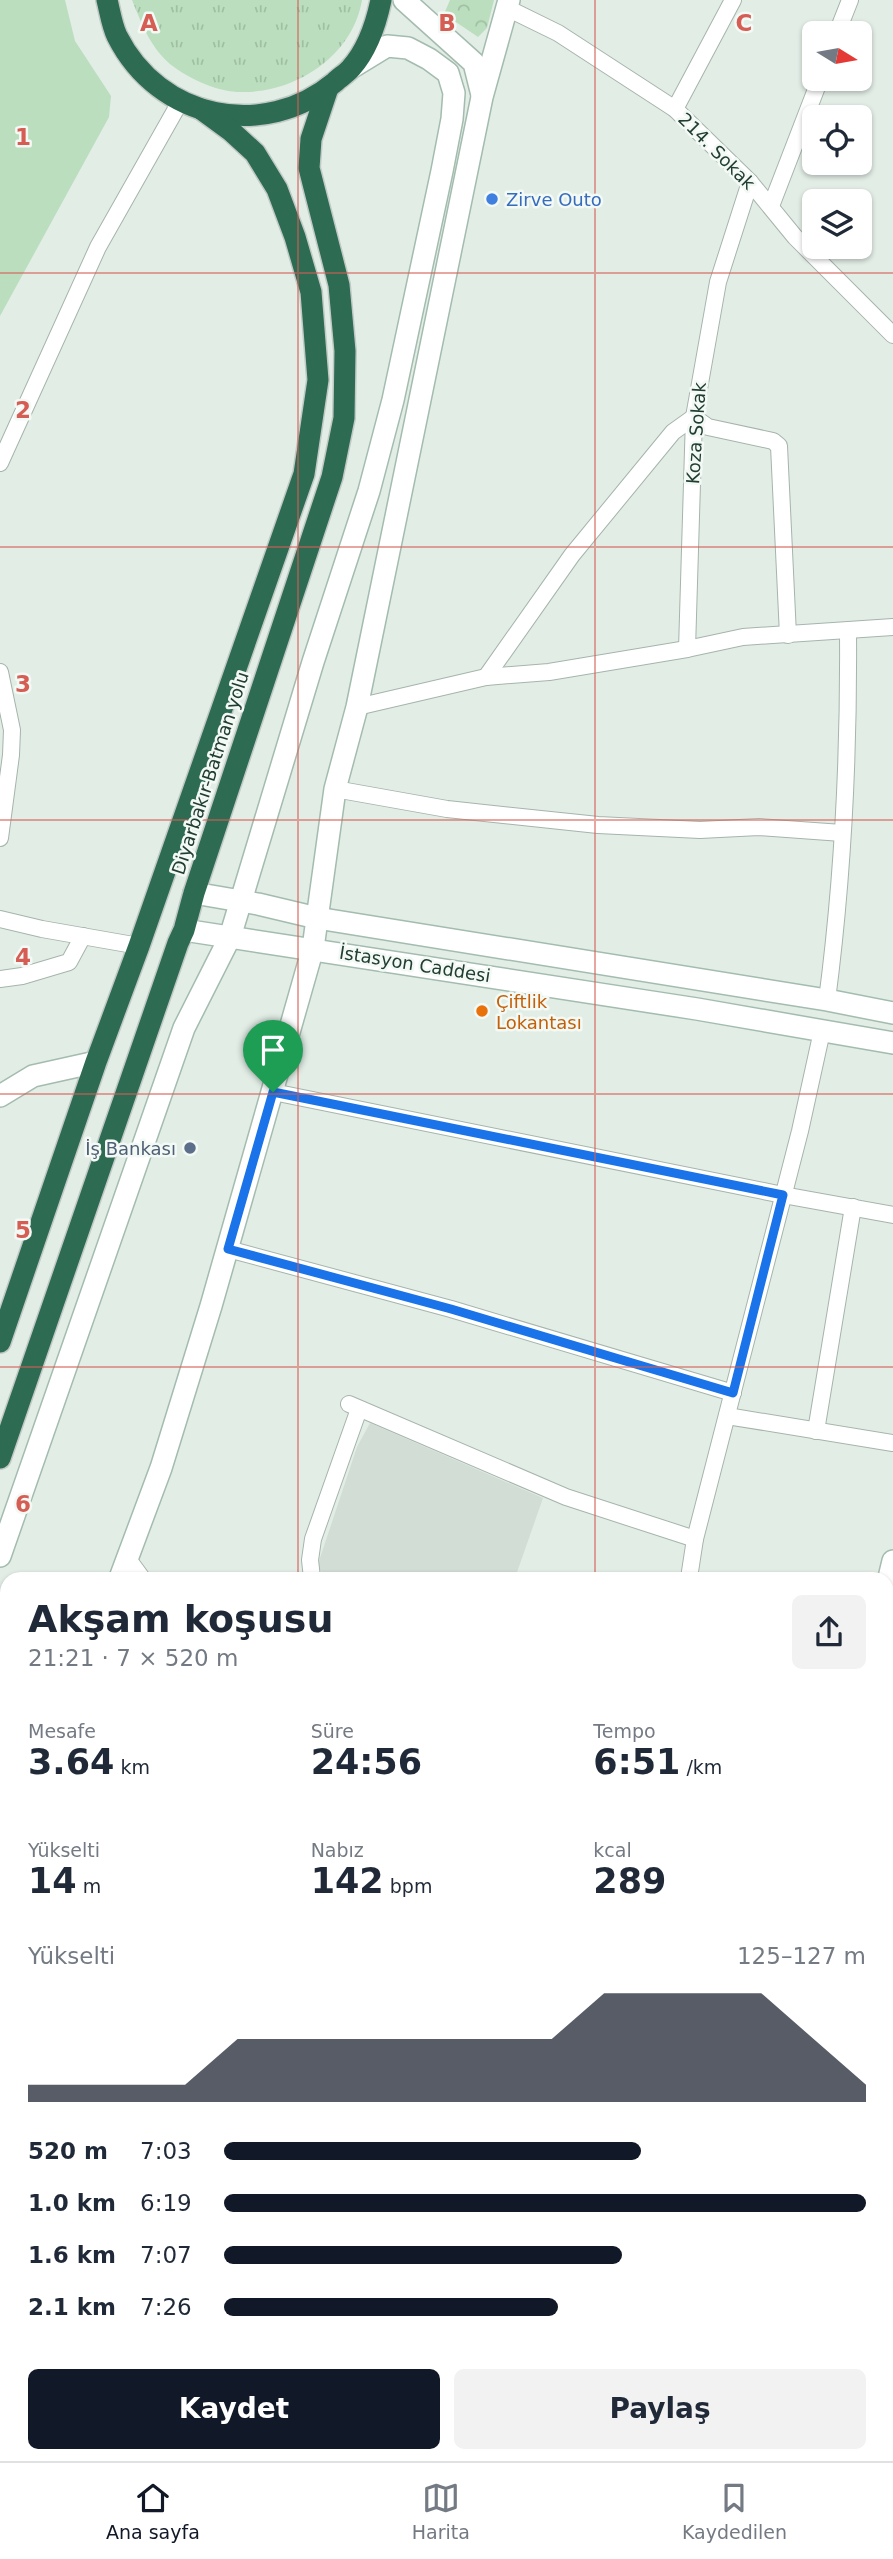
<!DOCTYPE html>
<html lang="tr">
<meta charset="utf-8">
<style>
body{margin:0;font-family:"DejaVu Sans",sans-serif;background:#f2f2f3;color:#1f2937;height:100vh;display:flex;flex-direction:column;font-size:26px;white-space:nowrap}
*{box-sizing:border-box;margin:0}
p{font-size:23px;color:#747a83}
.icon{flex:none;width:38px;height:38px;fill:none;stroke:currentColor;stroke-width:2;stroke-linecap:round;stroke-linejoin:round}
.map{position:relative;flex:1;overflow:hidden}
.drawer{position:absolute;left:0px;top:1572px;width:894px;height:891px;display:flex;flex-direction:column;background:#fff;border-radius:21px 21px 0 0;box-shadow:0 2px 5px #0004}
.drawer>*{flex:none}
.needle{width:46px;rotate:101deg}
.buttons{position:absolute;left:802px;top:21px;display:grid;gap:14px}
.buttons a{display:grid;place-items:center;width:70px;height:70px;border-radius:10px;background:#fff;box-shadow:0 2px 5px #0004;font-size:35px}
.pin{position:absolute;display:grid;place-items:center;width:60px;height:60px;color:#fff;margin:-72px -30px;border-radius:50% 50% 50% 0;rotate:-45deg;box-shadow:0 0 7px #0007}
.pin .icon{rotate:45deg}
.round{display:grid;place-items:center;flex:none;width:74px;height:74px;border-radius:10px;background:#f2f2f3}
.overview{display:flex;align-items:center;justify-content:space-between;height:119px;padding:0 28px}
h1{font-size:38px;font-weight:600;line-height:52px}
.figures{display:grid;grid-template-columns:repeat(3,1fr);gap:10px;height:119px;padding:7px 28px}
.figures div{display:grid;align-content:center}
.figures b{font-size:35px;font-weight:600}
.figures small{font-size:19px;font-weight:400}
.figures p{font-size:19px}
.chart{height:196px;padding:14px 28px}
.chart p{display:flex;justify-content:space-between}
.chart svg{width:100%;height:126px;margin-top:7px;fill:#111827;opacity:.7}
.button{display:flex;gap:14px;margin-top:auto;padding:14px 28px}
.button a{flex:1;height:80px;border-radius:10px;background:#111827;color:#fff;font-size:28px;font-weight:600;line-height:80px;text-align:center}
.button a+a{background:#f2f2f3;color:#1f2937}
ul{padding:0 28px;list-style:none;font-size:23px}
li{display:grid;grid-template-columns:112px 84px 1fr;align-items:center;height:52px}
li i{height:18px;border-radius:9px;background:#111827}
.dock{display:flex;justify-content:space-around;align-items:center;height:98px;border-top:2px solid #e0e1e3;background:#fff;font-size:19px;color:#747a83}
.dock a{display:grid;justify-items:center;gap:4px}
.dock .selected{color:#111827}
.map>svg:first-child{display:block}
</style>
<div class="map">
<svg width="893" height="2461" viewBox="0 0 893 2461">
<defs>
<pattern id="grass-tufts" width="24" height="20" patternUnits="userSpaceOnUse" patternTransform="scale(1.75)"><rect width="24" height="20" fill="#bbdebe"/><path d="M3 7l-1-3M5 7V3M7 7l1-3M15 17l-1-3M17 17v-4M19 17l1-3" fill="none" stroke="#a0c0a4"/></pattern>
<pattern id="forest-crowns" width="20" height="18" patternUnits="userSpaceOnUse" patternTransform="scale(1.75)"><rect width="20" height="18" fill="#bbdebe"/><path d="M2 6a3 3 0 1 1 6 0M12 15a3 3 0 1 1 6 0" fill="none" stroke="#a0c0a4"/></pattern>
</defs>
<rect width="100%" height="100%" fill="#e2ede6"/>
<!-- built -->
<polygon fill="#d1ddd5" points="370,1423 543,1498 515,1578 328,1578 317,1567 357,1447"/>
<!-- grass -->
<path fill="url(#grass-tufts)" d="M132,0H362C353,55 297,92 244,92C221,93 193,81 174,67C152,51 142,25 132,0Z"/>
<!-- forest -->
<polygon fill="url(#forest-crowns)" points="450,0 494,0 487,28 478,37 444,14"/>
<!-- park -->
<polygon fill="#bbdebe" points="0,0 65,0 75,41 111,96 109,117 0,316"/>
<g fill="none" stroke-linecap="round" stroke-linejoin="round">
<defs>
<g id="street">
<polyline points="507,8 558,33 675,109 750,182 795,237 893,335"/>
<polyline points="837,33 850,0"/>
<polyline points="675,109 733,0"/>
<polyline points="771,206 820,79"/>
<polyline points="0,463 98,247 180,102"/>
<polyline points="687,649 694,417 718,282 750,182"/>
<polyline points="0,672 12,730 11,755 0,838"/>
<polyline points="486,677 572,555 673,432 694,417 708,427 773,441 779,446 788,635"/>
<polyline points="357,707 486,677 549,672 687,649 743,637 893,627"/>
<polyline points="335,789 447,809 598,825 700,830 759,827 842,833"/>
<polyline points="0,919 42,929 139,946"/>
<polyline points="0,979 22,976 69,962 83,936"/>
<path d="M827,1000C843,878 849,755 848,631"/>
<polyline points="273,1092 783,1195 893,1215"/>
<polyline points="228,1249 451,1309 733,1393"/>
<polyline points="349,1404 566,1497 695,1539"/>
<polyline points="727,1416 893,1443"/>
<polyline points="816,1431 853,1207"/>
<polyline points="128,1559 142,1578"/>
<polyline points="312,1578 310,1560 313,1539 359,1409"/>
<polyline points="689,1578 695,1539 800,1131 822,1031"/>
<polyline points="887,1694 893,1695"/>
<polyline points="887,1884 893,1886"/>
<polyline points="0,1972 7,1975"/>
<polyline points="887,2026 893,2028"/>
<polyline points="887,2157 893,2137"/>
<polyline points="0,2246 7,2249"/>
<polyline points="0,2398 7,2401"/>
<polyline points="460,2455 472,2461"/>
<polyline points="859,2455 875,2461"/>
<polyline points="94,2461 96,2455"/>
<polyline points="271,2461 274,2455"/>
<polyline points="441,2461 443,2455"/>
</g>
<g id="secondary">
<polyline points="404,0 474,63 482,95"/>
<polyline points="194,893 258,904 317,918 827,1000 893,1013"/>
<polyline points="184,930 697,1009 893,1043"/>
<polyline points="0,1096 33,1076 96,1062"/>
<polyline points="0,1556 184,1028 230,937 313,662 369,491 393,400 442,171 452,119 454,93 448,73 429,59 408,48 387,46 351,68"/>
<polyline points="120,1578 161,1468 211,1306 313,948 335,789 357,707 482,97 509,0"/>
<polyline points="887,1586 893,1561"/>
<polyline points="0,1868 7,1854"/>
<polyline points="684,2461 684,2455"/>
</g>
<g id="highway">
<path d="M107,0C110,12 112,26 117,36C159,120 264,141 335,82C340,77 347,73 351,68C368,49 376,24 381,0"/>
<polyline points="0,1342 96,1062 139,946 304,474 318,380 311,292 295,237 277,189 255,153 231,131 201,109"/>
<polyline points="0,1458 178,943 184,930 194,893 332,477 344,418 345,351 339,285 309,168 311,139 328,88"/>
</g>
</defs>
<!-- street casing -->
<use href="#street" stroke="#a5b5ac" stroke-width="18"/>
<!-- secondary casing -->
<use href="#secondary" stroke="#a3bcaf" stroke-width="24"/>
<!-- highway casing -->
<use href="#highway" stroke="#c1c9c6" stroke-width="24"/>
<!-- street -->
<use href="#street" stroke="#fff" stroke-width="16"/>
<!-- secondary -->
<use href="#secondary" stroke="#fff" stroke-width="21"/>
<!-- highway -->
<use href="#highway" stroke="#2d6b53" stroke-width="21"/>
</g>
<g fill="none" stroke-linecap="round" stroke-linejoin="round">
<defs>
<polygon id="route" points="273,1092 783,1195 733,1393 451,1309 228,1249"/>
</defs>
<!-- route casing -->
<use href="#route" stroke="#fff" stroke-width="14"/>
<!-- route -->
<use href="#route" stroke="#1a73e8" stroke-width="9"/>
</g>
<!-- grid -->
<path fill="none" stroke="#d55d53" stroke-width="2" stroke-opacity="0.55" d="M298,0V1578M595,0V1578M0,273H893M0,547H893M0,820H893M0,1094H893M0,1367H893M0,1641H7M887,1641H893M0,1914H7M887,1914H893M0,2188H7M887,2188H893M298,2455V2461M595,2455V2461"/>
<!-- markers -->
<circle fill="#3f7fe0" stroke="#f3f9f5" stroke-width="2.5" cx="492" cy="199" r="7"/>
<circle fill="#e8710a" stroke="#f3f9f5" stroke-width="2.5" cx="482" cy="1011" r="7"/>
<circle fill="#5c6f8a" stroke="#f3f9f5" stroke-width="2.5" cx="190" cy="1148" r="7"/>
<g text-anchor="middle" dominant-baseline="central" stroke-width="5" stroke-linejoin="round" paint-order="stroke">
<!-- street labels -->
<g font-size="18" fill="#223e32" stroke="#f3f9f5">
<text transform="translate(717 151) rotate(45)">214. Sokak</text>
<text transform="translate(696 433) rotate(-86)">Koza Sokak</text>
<text transform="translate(210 773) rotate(-72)">Diyarbakır-Batman yolu</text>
<text transform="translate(415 964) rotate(9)">İstasyon Caddesi</text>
</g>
<!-- shop labels -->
<g font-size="18" fill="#366cbe" stroke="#f3f9f5" text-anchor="start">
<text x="506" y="199">Zirve Outo</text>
</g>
<!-- food labels -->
<g font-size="18" fill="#c56008" stroke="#f3f9f5" text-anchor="start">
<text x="496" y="1001">Çiftlik<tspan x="496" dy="21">Lokantası</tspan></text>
</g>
<!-- service labels -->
<g font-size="18" fill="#4e5e75" stroke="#f3f9f5" text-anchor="end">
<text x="176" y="1148">İş Bankası</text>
</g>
</g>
<g font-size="23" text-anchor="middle" font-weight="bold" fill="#d55d53" stroke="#f3f9f5" stroke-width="5" stroke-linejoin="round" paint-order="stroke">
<text x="149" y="31">A</text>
<text x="447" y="31">B</text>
<text x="744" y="31">C</text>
<text x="23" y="145">1</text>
<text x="23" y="418">2</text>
<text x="23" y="692">3</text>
<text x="23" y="965">4</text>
<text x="23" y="1238">5</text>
<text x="23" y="1512">6</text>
</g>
</svg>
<div class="buttons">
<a><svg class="needle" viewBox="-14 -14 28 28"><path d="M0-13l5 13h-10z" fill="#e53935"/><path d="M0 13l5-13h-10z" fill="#747a83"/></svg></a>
<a><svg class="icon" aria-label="locate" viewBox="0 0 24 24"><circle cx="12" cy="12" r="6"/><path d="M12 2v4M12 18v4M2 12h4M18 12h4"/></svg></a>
<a><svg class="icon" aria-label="layers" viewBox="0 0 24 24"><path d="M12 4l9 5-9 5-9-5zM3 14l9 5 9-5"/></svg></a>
</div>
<div class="pin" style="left:273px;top:1092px;background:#1e9e55"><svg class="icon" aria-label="arrive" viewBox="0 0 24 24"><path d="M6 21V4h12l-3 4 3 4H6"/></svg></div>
<section class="drawer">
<div class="overview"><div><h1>Akşam koşusu</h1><p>21:21 · 7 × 520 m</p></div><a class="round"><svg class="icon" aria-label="share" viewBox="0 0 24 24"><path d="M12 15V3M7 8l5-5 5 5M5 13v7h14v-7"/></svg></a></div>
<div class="figures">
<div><p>Mesafe</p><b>3.64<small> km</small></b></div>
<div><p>Süre</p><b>24:56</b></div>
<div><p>Tempo</p><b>6:51<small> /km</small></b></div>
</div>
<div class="figures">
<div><p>Yükselti</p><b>14<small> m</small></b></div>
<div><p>Nabız</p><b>142<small> bpm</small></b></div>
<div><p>kcal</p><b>289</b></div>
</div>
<div class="chart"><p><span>Yükselti</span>125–127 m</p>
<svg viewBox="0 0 160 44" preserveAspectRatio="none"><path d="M0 44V38L10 38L20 38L30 38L40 22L50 22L60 22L70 22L80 22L90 22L100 22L110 6L120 6L130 6L140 6L150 22L160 38V44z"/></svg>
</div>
<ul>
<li><b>520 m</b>7:03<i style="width:65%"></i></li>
<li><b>1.0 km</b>6:19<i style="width:100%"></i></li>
<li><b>1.6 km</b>7:07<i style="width:62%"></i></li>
<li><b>2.1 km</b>7:26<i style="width:52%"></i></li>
</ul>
<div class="button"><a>Kaydet</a><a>Paylaş</a></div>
</section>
</div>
<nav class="dock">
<a class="selected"><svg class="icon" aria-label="home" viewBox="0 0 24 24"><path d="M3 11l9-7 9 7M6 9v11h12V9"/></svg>Ana sayfa</a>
<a><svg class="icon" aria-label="map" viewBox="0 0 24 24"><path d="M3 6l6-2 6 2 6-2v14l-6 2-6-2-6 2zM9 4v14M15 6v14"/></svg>Harita</a>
<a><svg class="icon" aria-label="saved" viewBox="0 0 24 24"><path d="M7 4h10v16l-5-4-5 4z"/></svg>Kaydedilen</a>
</nav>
